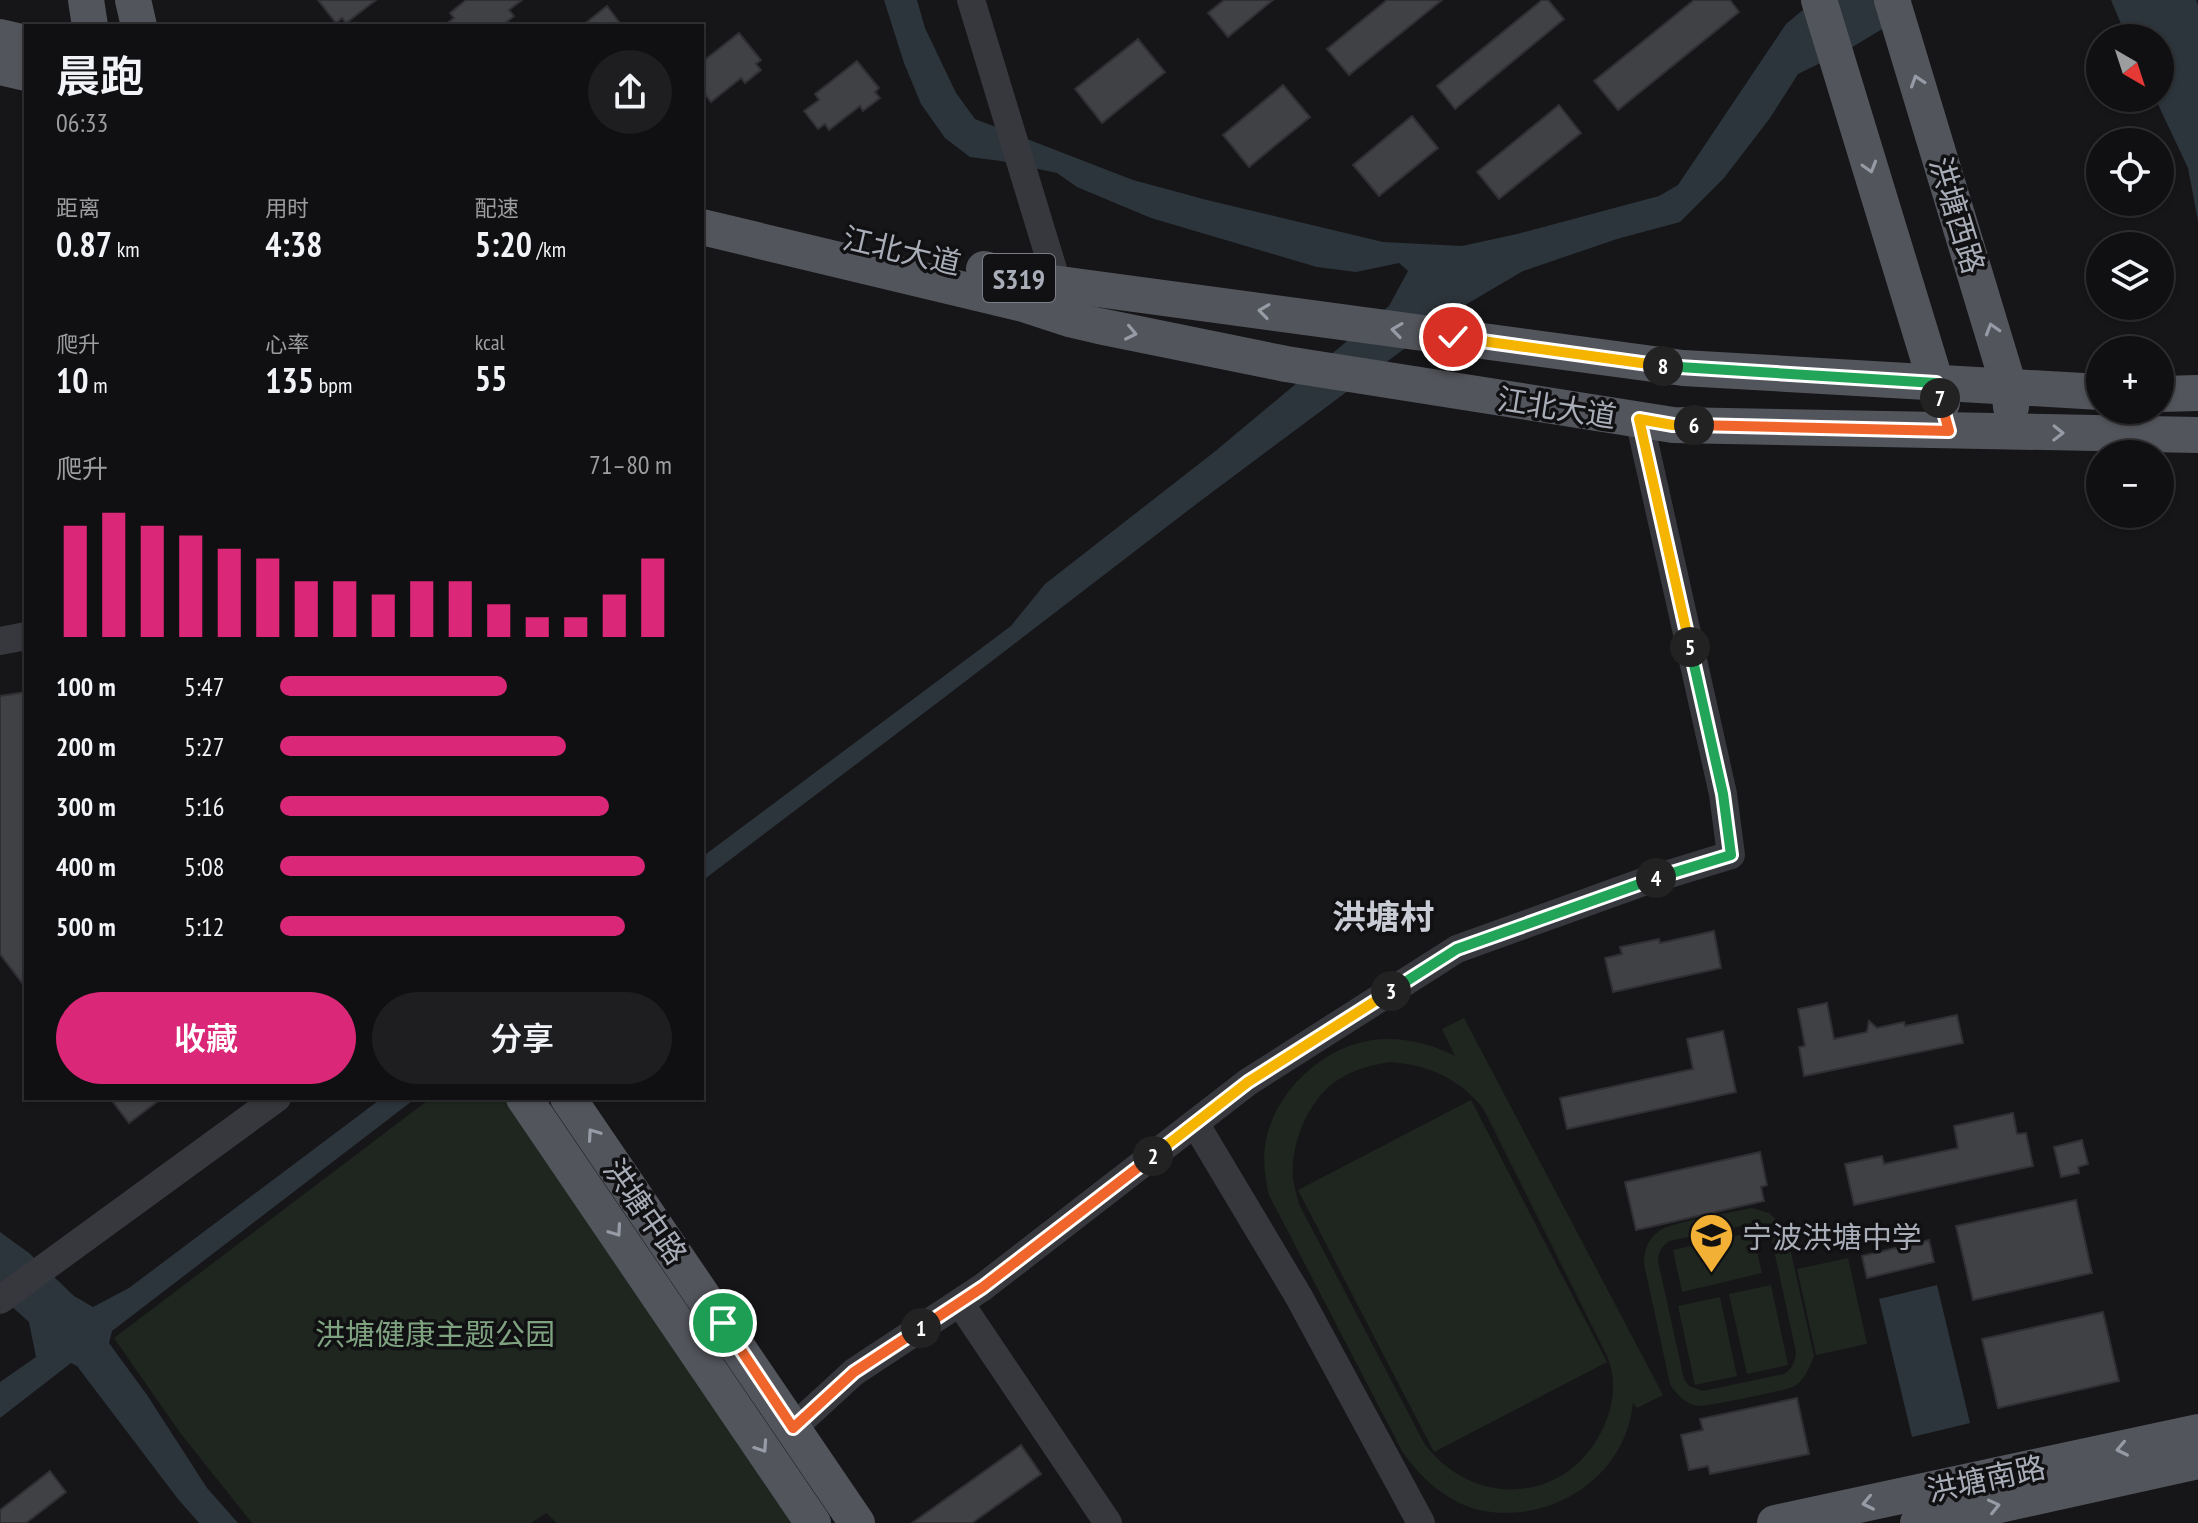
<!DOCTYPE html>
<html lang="zh">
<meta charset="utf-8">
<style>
body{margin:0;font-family:"PT Sans Narrow","Noto Sans SC",sans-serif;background:#1e1e20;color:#f1f3f6;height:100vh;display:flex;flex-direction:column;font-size:30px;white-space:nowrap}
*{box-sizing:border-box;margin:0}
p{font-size:26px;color:#9c9d9f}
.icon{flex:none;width:44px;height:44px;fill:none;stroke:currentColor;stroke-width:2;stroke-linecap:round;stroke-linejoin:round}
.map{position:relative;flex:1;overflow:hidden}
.side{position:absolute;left:24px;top:24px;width:680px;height:1076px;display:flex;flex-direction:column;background:#101012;border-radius:0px;box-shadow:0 2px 6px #0004,0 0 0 2px #303032}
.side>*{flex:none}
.needle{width:52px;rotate:141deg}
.fabs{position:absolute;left:2086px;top:24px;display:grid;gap:16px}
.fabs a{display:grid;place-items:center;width:88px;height:88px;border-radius:50%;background:#101012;box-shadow:0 2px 6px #0004,0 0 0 2px #303032;font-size:40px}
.pin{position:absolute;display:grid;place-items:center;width:68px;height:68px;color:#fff;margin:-34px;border:4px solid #fff;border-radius:50%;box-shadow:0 2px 8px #0007}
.km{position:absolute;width:40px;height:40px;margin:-20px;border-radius:50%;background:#222;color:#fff;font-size:22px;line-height:40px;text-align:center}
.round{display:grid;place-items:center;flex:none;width:84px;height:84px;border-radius:42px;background:#1e1e20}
.head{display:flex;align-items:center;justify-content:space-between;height:136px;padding:0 32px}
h1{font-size:44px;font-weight:600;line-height:60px}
.metrics{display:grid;grid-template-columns:repeat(3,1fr);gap:12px;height:136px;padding:8px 32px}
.metrics div{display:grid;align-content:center}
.metrics b{font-size:34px;font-weight:600}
.metrics small{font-size:22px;font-weight:400}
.metrics p{font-size:22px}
.chart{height:224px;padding:16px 32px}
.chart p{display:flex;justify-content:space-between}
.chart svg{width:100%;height:144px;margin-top:8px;stroke:#db2777;stroke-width:6}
.button{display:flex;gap:16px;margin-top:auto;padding:16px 32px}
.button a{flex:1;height:92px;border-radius:48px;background:#db2777;color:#fff;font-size:32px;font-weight:600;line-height:92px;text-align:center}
.button a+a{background:#1e1e20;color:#f1f3f6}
ul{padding:0 32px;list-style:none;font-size:26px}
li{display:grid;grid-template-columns:128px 96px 1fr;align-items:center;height:60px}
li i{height:20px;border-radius:10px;background:#db2777}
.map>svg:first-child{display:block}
</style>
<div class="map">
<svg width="2198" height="1523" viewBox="0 0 2198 1523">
<rect width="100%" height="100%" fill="#161618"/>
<!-- green -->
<g fill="#1e261f" fill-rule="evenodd">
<path d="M1464,1018L1663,1395L1637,1408L1633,1403C1626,1475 1555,1523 1484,1511C1450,1505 1420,1478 1402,1451L1269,1195C1265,1179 1263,1163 1265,1146C1272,1095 1320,1048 1372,1040C1400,1036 1430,1043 1455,1056L1442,1029ZM1390,1062C1429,1065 1458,1078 1483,1108L1608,1358C1610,1366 1613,1374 1613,1382C1614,1401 1608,1420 1599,1436C1560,1506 1470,1506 1424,1443L1299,1204C1297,1196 1294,1187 1293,1179C1290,1147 1306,1105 1332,1084C1349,1071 1370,1065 1390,1062Z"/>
<polygon points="431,1098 509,1098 796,1523 557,1523 546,1513 531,1523 252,1523 181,1434 114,1338"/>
<polygon points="1471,1100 1607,1362 1434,1452 1298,1190"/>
<path d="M1752,1208L1769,1213L1786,1230L1814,1356C1810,1367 1804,1381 1793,1387C1787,1390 1706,1407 1699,1406C1686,1405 1676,1394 1670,1384L1644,1264C1644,1250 1648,1239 1659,1231C1671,1222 1734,1212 1752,1208ZM1751,1224C1761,1225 1765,1228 1771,1236L1796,1352C1795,1362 1793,1368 1784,1374L1703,1391L1689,1386L1684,1379L1658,1261C1658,1251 1662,1247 1669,1241Z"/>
<polygon points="1752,1232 1762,1273 1682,1292 1673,1250"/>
<polygon points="1848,1258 1867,1344 1816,1355 1797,1269"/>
<polygon points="1771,1285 1788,1365 1747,1374 1729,1294"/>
<polygon points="1720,1297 1737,1376 1695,1385 1678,1306"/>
</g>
<!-- water -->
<g fill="#2c353c">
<polygon points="884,0 917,0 925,28 956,93 975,119 1133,180 1207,200 1383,242 1462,246 1517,234 1659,196 1678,185 1786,24 1815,0 1912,0 1884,28 1849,49 1798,74 1770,118 1724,178 1680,222 1617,239 1523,271 1455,311 1199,502 941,700 702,881 702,857 1011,626 1045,584 1213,453 1389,306 1408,271 1399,263 1356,272 1317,267 1151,218 1077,187 1057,173 1001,161 970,157 945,138 921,104 904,63"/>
<polygon points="2111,0 2196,0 2198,5 2198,221 2188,168 2155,98 2160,98 2160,38 2127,38"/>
<polygon points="382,1098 416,1098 112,1331 109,1343 147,1395 207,1488 238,1523 199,1523 178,1499 77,1366 71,1363 0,1418 0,1382 36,1357 29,1322 0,1296 0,1232 29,1253 74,1296 93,1307 129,1288"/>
<polygon points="1937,1285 1970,1423 1912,1437 1879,1299"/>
</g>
<!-- building -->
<g fill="#404145" stroke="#303034" stroke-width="2">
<polygon points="318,0 376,0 346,23 342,18 336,23"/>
<polygon points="466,0 522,0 509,10 514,16 502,26 443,26 454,18 450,13"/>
<polygon points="1224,0 1273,0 1228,37 1208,13"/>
<polygon points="1387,0 1442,0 1349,75 1327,49"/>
<polygon points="1542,0 1548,0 1564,19 1455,109 1437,86"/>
<polygon points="1694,0 1730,0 1739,12 1618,110 1594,81"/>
<polygon points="607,6 622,26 582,26"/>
<polygon points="739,33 761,60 756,64 761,70 745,83 741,78 711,102 702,90 702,62"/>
<polygon points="1138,39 1165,72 1102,123 1075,89"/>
<polygon points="857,61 879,88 875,92 880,98 863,111 860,106 829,130 825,124 818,129 804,111 819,100 815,94"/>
<polygon points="1283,85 1310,117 1249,167 1223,135"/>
<polygon points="1559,105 1581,133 1499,199 1477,172"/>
<polygon points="1412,116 1438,148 1379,196 1353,165"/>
<polygon points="26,692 26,988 0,954 0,696"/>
<polygon points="1714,931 1721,968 1613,992 1605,958 1622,954 1620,947 1659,939 1660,943"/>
<polygon points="1827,1003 1834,1039 1867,1032 1869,1021 1877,1028 1904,1022 1905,1026 1957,1015 1963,1043 1804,1076 1799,1047 1805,1046 1798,1009"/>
<polygon points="1723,1031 1736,1092 1567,1129 1560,1098 1693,1069 1687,1039"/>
<polygon points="110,1098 162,1098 129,1123"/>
<polygon points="2013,1113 2017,1134 2026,1133 2033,1166 1854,1205 1845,1164 1882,1156 1884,1164 1958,1148 1954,1126"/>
<polygon points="2082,1140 2088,1164 2078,1167 2079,1173 2061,1177 2054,1147"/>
<polygon points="1760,1152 1767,1185 1761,1187 1764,1201 1636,1230 1625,1182"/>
<polygon points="2076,1200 2092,1273 1973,1300 1956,1226"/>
<polygon points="1929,1240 1934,1262 1867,1278 1862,1256"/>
<polygon points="2103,1312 2119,1381 1998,1408 1982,1339"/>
<polygon points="1797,1398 1809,1454 1710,1474 1708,1466 1689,1470 1681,1435 1703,1430 1700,1419"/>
<polygon points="1021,1445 1041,1474 972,1523 912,1523"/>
<polygon points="50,1471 66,1492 26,1523 0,1523 0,1510"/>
</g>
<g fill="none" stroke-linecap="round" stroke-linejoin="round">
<!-- minor -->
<g stroke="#37383d" stroke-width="28">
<polyline points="971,0 1063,302"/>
<polyline points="0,641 26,636"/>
<polyline points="1195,1123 1299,1297 1421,1523"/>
<polyline points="0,1300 277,1098"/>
<polyline points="960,1303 1108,1523"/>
<polyline points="793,1428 854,1372 983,1287 1248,1082 1457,949 1643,882 1731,855 1723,794 1639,419"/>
</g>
<!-- major -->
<g stroke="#53555c" stroke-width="36">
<polyline points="86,0 90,26"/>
<polyline points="133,0 139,26"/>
<polyline points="1819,0 1942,403"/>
<polyline points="1892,0 2009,387 2011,407"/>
<polyline points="0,37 26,43"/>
<polyline points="0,67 26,73"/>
<polyline points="702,227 1023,304 1069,319 1099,326 1286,364 1673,425 2198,435"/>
<polyline points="984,269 1023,279 1683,368 2100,392"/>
<polyline points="2160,394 2198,393"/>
<polyline points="524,1098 813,1523"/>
<polyline points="568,1098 857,1523"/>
<polyline points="1775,1523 2198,1432"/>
<polyline points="1918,1523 2198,1461"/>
</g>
</g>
<!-- one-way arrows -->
<defs><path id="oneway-chevron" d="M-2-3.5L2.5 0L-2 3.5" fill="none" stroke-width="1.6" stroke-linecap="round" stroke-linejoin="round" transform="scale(2)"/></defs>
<g stroke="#979ba6">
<use href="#oneway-chevron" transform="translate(1917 81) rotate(-108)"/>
<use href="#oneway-chevron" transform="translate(1870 167) rotate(73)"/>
<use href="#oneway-chevron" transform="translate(1264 311) rotate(-172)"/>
<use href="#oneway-chevron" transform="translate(1992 329) rotate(-107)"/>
<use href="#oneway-chevron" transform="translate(1397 330) rotate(-172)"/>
<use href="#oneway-chevron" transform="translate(1131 333) rotate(12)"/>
<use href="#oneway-chevron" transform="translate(2058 433) rotate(1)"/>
<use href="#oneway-chevron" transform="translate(593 1134) rotate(-125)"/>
<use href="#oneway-chevron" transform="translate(616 1231) rotate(55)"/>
<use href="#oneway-chevron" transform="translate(762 1447) rotate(56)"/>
<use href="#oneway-chevron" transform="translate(2122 1449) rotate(168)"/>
<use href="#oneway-chevron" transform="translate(1868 1503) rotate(168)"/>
<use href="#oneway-chevron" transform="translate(1994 1506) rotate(-13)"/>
</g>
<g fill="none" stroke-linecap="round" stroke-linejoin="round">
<defs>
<polyline id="split-1" points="723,1323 793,1428 854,1372 921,1328"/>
<polyline id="split-2" points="921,1328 983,1287 1153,1156"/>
<polyline id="split-3" points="1153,1156 1248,1082 1391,991"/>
<polyline id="split-4" points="1391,991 1457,949 1656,878"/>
<polyline id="split-5" points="1656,878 1731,855 1723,794 1690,647"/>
<polyline id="split-6" points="1690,647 1639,419 1673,425 1694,425"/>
<polyline id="split-7" points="1694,425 1949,431 1940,398"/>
<polyline id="split-8" points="1663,366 1936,383 1940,398"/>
<polyline id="split-9" points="1453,337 1663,366"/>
</defs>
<!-- split-1 casing -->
<use href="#split-1" stroke="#fff" stroke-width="16"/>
<!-- split-2 casing -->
<use href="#split-2" stroke="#fff" stroke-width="16"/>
<!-- split-3 casing -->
<use href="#split-3" stroke="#fff" stroke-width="16"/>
<!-- split-4 casing -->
<use href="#split-4" stroke="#fff" stroke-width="16"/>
<!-- split-5 casing -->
<use href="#split-5" stroke="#fff" stroke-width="16"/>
<!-- split-6 casing -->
<use href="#split-6" stroke="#fff" stroke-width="16"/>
<!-- split-7 casing -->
<use href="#split-7" stroke="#fff" stroke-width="16"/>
<!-- split-8 casing -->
<use href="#split-8" stroke="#fff" stroke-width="16"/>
<!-- split-9 casing -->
<use href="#split-9" stroke="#fff" stroke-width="16"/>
<!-- split-1 -->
<use href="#split-1" stroke="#f0652b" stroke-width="10"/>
<!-- split-2 -->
<use href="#split-2" stroke="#f0652b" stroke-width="10"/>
<!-- split-3 -->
<use href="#split-3" stroke="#f5b400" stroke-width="10"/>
<!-- split-4 -->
<use href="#split-4" stroke="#22a559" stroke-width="10"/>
<!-- split-5 -->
<use href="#split-5" stroke="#22a559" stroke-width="10"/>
<!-- split-6 -->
<use href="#split-6" stroke="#f5b400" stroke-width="10"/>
<!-- split-7 -->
<use href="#split-7" stroke="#f0652b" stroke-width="10"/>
<!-- split-8 -->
<use href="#split-8" stroke="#22a559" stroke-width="10"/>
<!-- split-9 -->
<use href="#split-9" stroke="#f5b400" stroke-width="10"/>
</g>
<!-- icons -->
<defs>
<symbol id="school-pin" viewBox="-11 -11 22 30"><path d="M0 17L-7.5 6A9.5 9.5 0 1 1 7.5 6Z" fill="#f2b134" stroke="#111113"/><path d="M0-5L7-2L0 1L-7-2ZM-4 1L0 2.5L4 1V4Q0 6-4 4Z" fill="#111"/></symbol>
</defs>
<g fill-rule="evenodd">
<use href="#school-pin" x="1686" y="1210" width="51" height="69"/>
</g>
<g text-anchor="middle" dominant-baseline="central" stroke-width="7" stroke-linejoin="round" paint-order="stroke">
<!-- shield labels -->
<rect fill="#111113" stroke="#7b7e86" stroke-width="2" x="983" y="254" width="72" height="48" rx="6"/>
<g font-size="28" font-weight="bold" fill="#a8adb8">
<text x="1019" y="278">S319</text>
</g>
<!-- street labels -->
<g font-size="30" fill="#a8adb8" stroke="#111113">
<text transform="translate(1958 215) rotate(73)">洪塘西路</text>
<text transform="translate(902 250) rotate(13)">江北大道</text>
<text transform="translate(1557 407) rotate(9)">江北大道</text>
<text transform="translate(646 1211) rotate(55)">洪塘中路</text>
<text transform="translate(1986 1478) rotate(-12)">洪塘南路</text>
</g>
<!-- poi labels -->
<g font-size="30" fill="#a8adb8" stroke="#111113" text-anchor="start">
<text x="1742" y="1236">宁波洪塘中学</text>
</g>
<!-- park labels -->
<g font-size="30" fill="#7fa381" stroke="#111113">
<text x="435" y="1333">洪塘健康主题公园</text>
</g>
<!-- quarter labels -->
<g font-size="34" font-weight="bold" fill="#c9ccd4" stroke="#111113">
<text x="1383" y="916">洪塘村</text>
</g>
</g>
</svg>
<div class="fabs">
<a><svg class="needle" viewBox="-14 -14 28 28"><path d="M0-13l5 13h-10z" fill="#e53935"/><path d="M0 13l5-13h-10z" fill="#9c9d9f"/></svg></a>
<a><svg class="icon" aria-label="locate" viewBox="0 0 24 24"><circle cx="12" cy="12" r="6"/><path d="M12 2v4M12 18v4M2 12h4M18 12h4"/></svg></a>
<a><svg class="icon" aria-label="layers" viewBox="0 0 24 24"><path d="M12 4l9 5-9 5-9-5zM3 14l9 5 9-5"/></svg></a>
<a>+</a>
<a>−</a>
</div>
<div class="pin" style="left:723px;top:1323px;background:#1e9e55"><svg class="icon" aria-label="arrive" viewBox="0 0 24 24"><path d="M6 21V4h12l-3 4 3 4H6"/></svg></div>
<div class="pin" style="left:1453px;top:337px;background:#d93025"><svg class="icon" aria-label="check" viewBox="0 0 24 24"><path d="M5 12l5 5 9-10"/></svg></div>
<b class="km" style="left:921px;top:1328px">1</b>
<b class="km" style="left:1153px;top:1156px">2</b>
<b class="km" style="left:1391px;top:991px">3</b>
<b class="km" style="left:1656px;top:878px">4</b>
<b class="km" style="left:1690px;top:647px">5</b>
<b class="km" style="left:1694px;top:425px">6</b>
<b class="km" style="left:1940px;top:398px">7</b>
<b class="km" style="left:1663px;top:366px">8</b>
<section class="side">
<div class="head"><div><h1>晨跑</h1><p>06:33</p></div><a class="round"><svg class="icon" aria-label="share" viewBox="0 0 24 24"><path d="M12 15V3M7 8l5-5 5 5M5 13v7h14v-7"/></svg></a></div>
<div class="metrics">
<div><p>距离</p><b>0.87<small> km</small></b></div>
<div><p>用时</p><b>4:38</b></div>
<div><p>配速</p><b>5:20<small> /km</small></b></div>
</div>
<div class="metrics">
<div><p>爬升</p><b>10<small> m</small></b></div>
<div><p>心率</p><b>135<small> bpm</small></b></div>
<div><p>kcal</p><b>55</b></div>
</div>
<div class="chart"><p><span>爬升</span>71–80 m</p>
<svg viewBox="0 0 160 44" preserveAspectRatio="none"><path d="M5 44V10M15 44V6M25 44V10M35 44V13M45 44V17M55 44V20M65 44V27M75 44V27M85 44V31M95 44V27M105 44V27M115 44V34M125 44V38M135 44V38M145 44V31M155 44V20"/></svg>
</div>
<ul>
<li><b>100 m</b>5:47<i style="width:58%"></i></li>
<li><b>200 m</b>5:27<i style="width:73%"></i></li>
<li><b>300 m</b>5:16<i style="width:84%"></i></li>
<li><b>400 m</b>5:08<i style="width:93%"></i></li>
<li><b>500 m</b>5:12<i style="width:88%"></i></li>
</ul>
<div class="button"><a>收藏</a><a>分享</a></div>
</section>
</div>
